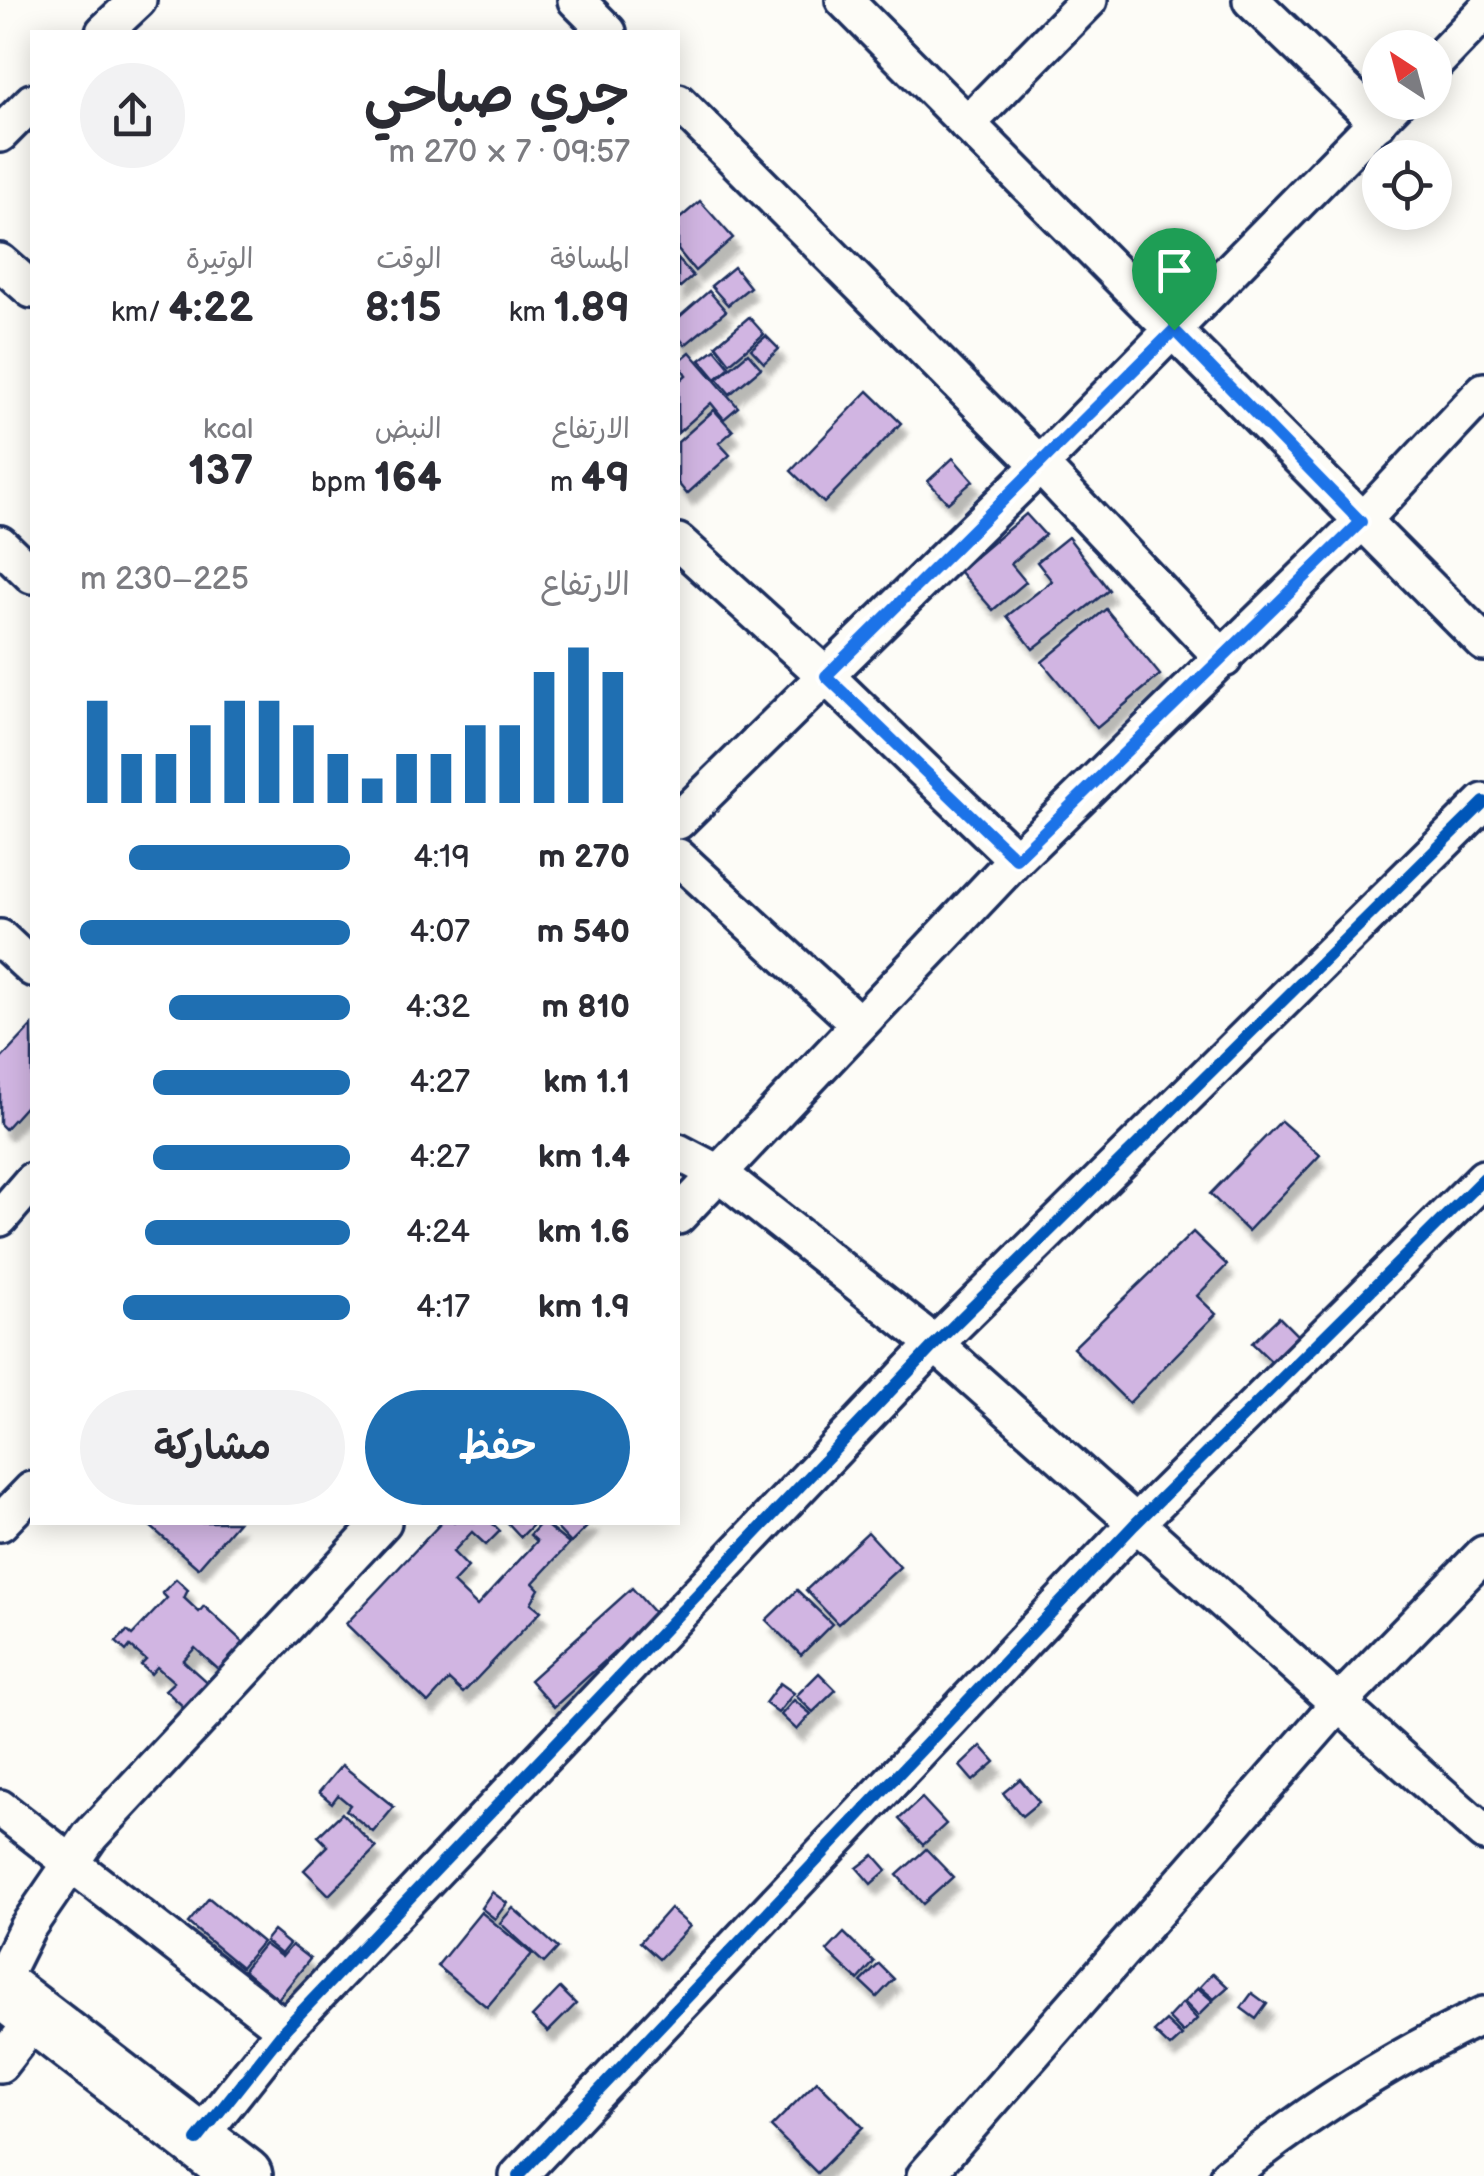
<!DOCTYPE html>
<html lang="ar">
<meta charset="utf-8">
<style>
body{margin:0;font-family:"Balsamiq Sans","Playpen Sans Arabic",sans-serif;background:#f2f2f3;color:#2b2b33;direction:rtl;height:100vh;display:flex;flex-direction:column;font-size:38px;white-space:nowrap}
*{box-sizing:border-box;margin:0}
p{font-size:32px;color:#7c7c81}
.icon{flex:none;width:55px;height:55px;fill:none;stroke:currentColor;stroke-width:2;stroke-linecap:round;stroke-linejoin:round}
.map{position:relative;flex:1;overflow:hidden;direction:ltr}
.panel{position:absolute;left:30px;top:30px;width:650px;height:1495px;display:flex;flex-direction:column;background:#fff;border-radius:0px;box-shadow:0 5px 25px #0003;direction:rtl}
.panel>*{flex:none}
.needle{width:65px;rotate:324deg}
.fabs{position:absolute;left:1362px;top:30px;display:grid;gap:20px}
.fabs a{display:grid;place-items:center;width:90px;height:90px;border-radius:50%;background:#fff;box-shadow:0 5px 25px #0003;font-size:50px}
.pin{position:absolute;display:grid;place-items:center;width:85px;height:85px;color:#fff;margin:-102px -42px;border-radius:50% 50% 50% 0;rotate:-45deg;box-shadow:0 0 10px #0007}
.pin .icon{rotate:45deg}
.round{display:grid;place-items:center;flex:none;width:105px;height:105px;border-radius:52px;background:#f2f2f3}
.summary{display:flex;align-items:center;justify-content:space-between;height:170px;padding:0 50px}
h1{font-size:55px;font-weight:600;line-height:75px}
.metrics{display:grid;grid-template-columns:repeat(3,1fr);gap:15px;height:170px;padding:10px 50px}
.metrics div{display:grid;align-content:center}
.metrics b{font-size:42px;font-weight:600}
.metrics small{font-size:28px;font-weight:400}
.metrics p{font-size:28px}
.chart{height:280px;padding:20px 50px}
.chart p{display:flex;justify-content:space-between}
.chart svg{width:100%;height:180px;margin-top:10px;stroke:#1f6fb2;stroke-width:6}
.button{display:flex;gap:20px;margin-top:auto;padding:20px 50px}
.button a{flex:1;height:115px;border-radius:60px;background:#1f6fb2;color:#fff;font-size:40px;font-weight:600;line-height:115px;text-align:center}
.button a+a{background:#f2f2f3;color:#2b2b33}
ul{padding:0 50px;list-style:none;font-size:32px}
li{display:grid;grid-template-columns:160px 120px 1fr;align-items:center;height:75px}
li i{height:25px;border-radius:12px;background:#1f6fb2}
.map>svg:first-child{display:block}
</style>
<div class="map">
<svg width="1484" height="2176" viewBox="0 0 1484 2176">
<defs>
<filter id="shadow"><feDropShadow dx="6" dy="11" stdDeviation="2.5" flood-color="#0004"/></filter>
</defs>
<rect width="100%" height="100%" fill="#fdfcf7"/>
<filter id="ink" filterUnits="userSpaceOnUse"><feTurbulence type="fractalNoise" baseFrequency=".01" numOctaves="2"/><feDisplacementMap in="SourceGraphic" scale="20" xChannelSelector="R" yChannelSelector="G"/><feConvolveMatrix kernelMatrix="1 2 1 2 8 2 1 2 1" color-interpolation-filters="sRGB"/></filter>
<g filter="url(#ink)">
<!-- building -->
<g fill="#d1b5e2" stroke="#1b2f5e" stroke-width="2.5" filter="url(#shadow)">
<polygon points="700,201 733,238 695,271 678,250 678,220"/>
<polygon points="678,259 693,276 678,289"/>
<polygon points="734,267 750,287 728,305 711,286"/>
<polygon points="709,291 726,311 685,345 678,336 678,318"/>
<polygon points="749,317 764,334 730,363 716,345"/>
<polygon points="766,336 779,349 764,363 751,349"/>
<polygon points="715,349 730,367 716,379 700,360"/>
<polygon points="690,352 738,407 724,419 711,403 678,433 678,382 686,375 678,362"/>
<polygon points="748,353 761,368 730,394 717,379"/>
<polygon points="868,391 901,423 824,503 791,471"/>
<polygon points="714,410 733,431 719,443 730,455 687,494 678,483 678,442"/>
<polygon points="953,458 973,481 948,503 928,481"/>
<polygon points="1026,514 1045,535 1011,564 1026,582 993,610 959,571"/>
<polygon points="1068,537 1109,590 1033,649 1007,616 1052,581 1037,562"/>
<polygon points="1106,609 1160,675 1097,728 1042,662"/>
<polygon points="32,1026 32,1099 5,1129 0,1124 0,1060"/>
<polygon points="1281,1121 1320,1155 1248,1231 1210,1194"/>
<polygon points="1193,1232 1227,1265 1197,1296 1216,1314 1129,1403 1073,1348"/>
<polygon points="1279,1317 1299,1337 1273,1363 1252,1343"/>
<polygon points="154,1522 238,1522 198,1568 150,1526"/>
<polygon points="442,1522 491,1522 500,1531 486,1545 472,1532 453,1552 468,1567 453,1583 477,1606 537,1541 530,1535 542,1522 569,1544 533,1583 539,1589 531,1603 541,1611 463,1693 449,1680 428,1703 346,1624"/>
<polygon points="507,1522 536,1522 521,1537"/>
<polygon points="551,1522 592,1522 571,1543"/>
<polygon points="868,1532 900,1567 838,1624 806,1590"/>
<polygon points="176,1579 188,1590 184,1598 199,1612 204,1606 244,1643 219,1670 195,1648 183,1661 210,1685 187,1710 165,1690 174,1682 157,1667 151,1674 141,1665 146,1660 130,1646 126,1651 116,1642 127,1631 132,1635 167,1598 162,1593"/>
<polygon points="632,1588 656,1615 554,1707 530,1680"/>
<polygon points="797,1590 832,1624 801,1655 766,1620"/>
<polygon points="819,1673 836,1690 813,1712 796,1696"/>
<polygon points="780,1683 794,1693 778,1713 765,1703"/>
<polygon points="794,1700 811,1714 797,1730 781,1715"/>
<polygon points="981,1746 995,1762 973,1781 960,1766"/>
<polygon points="342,1765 394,1807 373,1832 346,1810 350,1805 338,1795 332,1803 319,1792"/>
<polygon points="1020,1779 1039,1802 1022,1816 1003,1793"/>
<polygon points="922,1798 946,1824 923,1845 899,1819"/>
<polygon points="342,1813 376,1848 329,1895 304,1870 328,1846 318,1836"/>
<polygon points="926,1849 953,1877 923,1904 897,1875"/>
<polygon points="874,1855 887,1870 871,1884 857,1868"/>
<polygon points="492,1892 507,1903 495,1919 481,1908"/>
<polygon points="209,1898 262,1942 241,1967 188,1923"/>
<polygon points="513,1908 558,1948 544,1963 500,1923"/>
<polygon points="670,1908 690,1926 659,1959 640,1942"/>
<polygon points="481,1912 532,1954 487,2007 437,1966"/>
<polygon points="273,1931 289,1944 281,1954 265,1941"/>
<polygon points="844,1933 874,1962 858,1980 827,1951"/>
<polygon points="264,1944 282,1957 292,1945 310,1959 278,1999 243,1970"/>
<polygon points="879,1964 894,1979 877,1997 861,1982"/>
<polygon points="1213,1973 1228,1987 1214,1999 1200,1987"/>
<polygon points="560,1988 576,2004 548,2032 532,2017"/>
<polygon points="1198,1988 1213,2001 1198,2016 1184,2002"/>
<polygon points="1252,1993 1267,2004 1256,2019 1241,2008"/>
<polygon points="1182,2003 1197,2019 1183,2033 1168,2018"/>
<polygon points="1166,2021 1182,2036 1170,2047 1154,2032"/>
<polygon points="817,2081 863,2127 817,2173 771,2127"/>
</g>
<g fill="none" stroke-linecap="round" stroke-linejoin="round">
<defs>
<g id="minor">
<polyline points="576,0 608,32"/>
<polyline points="844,0 1484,643"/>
<polyline points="1251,0 1378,122"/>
<polyline points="104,32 138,0"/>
<polyline points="1435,63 1484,12"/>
<polyline points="678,102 1040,465 1224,659"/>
<polyline points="967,124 1089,0"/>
<polyline points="0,134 32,102"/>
<polyline points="0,262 32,290"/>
<polyline points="678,542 826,676 1016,859"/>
<polyline points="0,544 32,575"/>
<polyline points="678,821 1040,465 1396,102"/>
<polyline points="678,857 858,1023"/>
<polyline points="0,938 32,968"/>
<polyline points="678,1152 720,1174 935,1344 1484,1833"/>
<polyline points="678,1216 1016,859 1361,522 1484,391"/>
<polyline points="0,1218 32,1181"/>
<polyline points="0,1523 32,1490"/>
<polyline points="0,1808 285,2029"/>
<polyline points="0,1982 27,1928 90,1836 383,1522"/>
<polyline points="0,2064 37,2016"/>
<polyline points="197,2140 285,2029 935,1344 1484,802"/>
<polyline points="518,2176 1134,1525 1484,1178"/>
<polyline points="925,2176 1339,1703 1484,1554"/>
<path d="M1228,2176C1307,2113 1392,2058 1484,2015"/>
</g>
<polyline id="trunk" points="0,1988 244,2176"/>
</defs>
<!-- minor casing -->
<use href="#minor" stroke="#1b2f5e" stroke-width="42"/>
<!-- trunk casing -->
<use href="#trunk" stroke="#1b2f5e" stroke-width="62"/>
<!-- minor -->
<use href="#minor" stroke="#fdfcf7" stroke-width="35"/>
<!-- trunk -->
<use href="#trunk" stroke="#fdfcf7" stroke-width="55"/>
<defs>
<g id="cycleway">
<polyline points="197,2140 285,2029 935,1344 1484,802"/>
<polyline points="518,2176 1134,1525 1484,1178"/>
</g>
</defs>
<!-- cycleway casing -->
<use href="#cycleway" stroke="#fdfcf7" stroke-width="19"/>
<!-- cycleway -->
<use href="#cycleway" stroke="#0057b8" stroke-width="12"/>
</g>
</g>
<g fill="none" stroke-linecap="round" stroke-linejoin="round" filter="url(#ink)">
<defs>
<polygon id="route" points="1174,330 1361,522 1016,859 826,676"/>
</defs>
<!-- route casing -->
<use href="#route" stroke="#fff" stroke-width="20"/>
<!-- route -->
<use href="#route" stroke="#1a73e8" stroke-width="12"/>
</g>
</svg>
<div class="fabs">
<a><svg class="needle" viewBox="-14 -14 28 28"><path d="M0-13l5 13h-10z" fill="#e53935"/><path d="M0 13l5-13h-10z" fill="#7c7c81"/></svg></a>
<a><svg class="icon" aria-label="locate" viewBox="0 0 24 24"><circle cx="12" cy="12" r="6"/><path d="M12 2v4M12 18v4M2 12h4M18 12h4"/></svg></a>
</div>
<div class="pin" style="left:1174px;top:330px;background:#1e9e55"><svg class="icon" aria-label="arrive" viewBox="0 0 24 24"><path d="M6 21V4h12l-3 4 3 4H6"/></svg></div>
<section class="panel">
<div class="summary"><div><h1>جري صباحي</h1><p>09:57 · 7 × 270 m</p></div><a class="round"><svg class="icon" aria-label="share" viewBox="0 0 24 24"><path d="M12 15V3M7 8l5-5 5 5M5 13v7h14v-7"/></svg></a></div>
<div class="metrics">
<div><p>المسافة</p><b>1.89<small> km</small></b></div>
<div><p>الوقت</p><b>8:15</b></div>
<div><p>الوتيرة</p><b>4:22<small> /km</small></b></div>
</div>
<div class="metrics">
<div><p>الارتفاع</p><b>49<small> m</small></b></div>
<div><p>النبض</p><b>164<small> bpm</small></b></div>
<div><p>kcal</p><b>137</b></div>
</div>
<div class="chart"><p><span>الارتفاع</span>225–230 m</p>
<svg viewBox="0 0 160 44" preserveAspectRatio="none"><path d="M5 44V19M15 44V32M25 44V32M35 44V25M45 44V19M55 44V19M65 44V25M75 44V32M85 44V38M95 44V32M105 44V32M115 44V25M125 44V25M135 44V12M145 44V6M155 44V12"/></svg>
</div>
<ul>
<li><b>270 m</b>4:19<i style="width:82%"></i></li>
<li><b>540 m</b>4:07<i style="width:100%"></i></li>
<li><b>810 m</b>4:32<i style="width:67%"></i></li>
<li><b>1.1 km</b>4:27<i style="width:73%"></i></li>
<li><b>1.4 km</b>4:27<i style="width:73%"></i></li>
<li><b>1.6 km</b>4:24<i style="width:76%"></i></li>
<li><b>1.9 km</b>4:17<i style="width:84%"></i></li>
</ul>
<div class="button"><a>حفظ</a><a>مشاركة</a></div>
</section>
</div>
